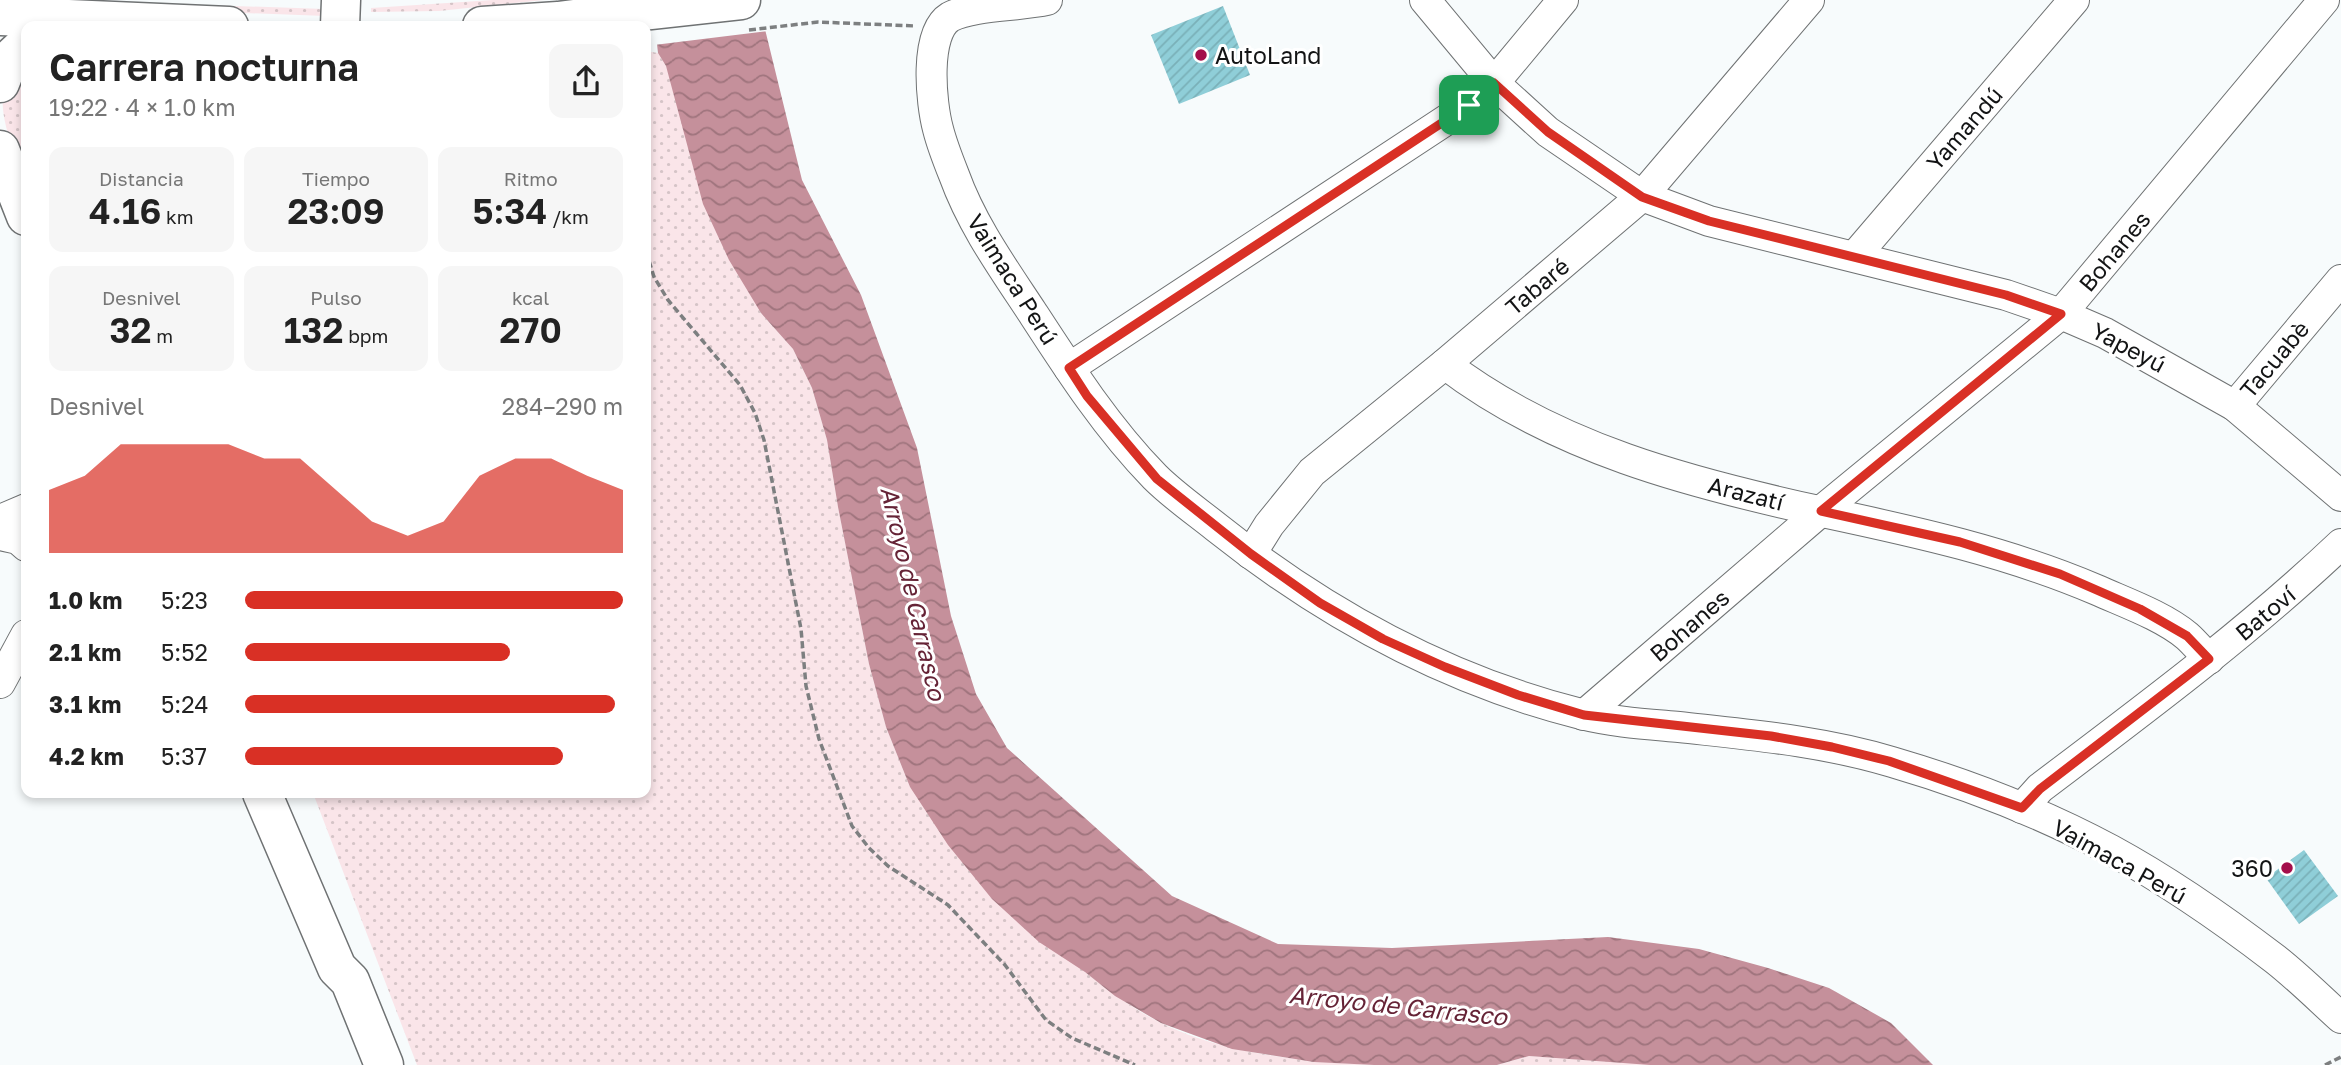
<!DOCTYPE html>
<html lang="es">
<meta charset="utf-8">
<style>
body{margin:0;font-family:"Golos Text",sans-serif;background:#f6f6f6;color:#222;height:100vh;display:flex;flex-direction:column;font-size:26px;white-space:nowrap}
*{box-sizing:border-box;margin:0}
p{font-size:23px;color:#767676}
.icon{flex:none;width:38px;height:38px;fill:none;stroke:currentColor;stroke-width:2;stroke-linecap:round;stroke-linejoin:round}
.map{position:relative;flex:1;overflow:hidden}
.details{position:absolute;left:21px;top:21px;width:630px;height:777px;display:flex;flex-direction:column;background:#fff;border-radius:14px;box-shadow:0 4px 10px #0003}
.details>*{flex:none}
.pin{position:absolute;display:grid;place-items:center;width:60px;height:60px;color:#fff;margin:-30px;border-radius:14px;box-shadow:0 4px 10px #0006}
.round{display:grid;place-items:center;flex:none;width:74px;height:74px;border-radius:14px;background:#f6f6f6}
.overview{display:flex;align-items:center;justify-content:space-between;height:119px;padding:0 28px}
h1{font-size:38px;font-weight:600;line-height:52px}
.metrics{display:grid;grid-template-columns:repeat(3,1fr);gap:10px;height:119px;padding:7px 28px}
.metrics div{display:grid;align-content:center;border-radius:14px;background:#f6f6f6;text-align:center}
.metrics b{font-size:35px;font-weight:600}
.metrics small{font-size:19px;font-weight:400}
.metrics p{font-size:19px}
.chart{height:196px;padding:14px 28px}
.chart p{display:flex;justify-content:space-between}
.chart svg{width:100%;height:126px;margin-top:7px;fill:#d93025;opacity:.7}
ul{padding:0 28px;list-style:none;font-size:23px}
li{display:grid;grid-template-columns:112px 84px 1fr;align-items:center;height:52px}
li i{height:18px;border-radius:9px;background:#d93025}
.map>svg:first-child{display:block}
</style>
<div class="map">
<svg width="2341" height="1065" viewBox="0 0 2341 1065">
<defs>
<pattern id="grass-dots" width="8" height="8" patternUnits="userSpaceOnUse" patternTransform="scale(1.75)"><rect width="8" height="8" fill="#fae5e9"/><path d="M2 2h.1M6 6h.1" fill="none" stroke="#d5c4c7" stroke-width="1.8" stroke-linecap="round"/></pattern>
<pattern id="water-waves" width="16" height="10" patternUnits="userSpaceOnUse" patternTransform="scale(1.75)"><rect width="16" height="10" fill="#c5909b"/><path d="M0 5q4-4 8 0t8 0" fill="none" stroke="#9f747d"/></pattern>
<pattern id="building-hatch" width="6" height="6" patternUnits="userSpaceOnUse" patternTransform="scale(1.75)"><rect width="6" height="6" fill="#8fced8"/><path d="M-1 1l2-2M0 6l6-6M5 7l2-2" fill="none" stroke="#7ab0b8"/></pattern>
</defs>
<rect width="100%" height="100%" fill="#f7fbfc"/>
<!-- grass -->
<g fill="url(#grass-dots)">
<polygon points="58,0 325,9 325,16 139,9"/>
<polygon points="493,0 544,0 439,11 371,12 371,8"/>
<path d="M646,51L658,53L666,66L761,313L793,349L812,388L827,440L838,507L869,664L886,727L910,787L1085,972C1109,991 1133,1009 1161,1023C1227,1055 1302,1061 1374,1065H417L313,793H646Z"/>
<path d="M26,56V178C15,155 0,121 3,94C9,81 19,68 26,56Z"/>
<polygon points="1529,1056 1648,1064 1650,1065 1498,1065"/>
</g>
<!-- water -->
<polygon fill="url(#water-waves)" points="652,0 761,13 802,180 861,295 917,448 951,616 976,694 1007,748 1172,896 1278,944 1392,948 1608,937 1699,949 1768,968 1829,988 1891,1023 1933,1065 1650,1065 1529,1056 1497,1065 1374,1065 1314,1062 1232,1049 1161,1023 1115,996 1085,972 1039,942 992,899 948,845 910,787 886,727 869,664 838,507 827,440 812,388 793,349 761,313 729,260 703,204 666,66 658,53"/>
<!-- pier -->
<polygon fill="#f7fbfc" points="649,0 763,0 769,31 654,45"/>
<!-- building -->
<g fill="url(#building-hatch)">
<polygon points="1223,6 1250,75 1179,104 1151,35"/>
<polygon points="2304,850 2338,896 2299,924 2266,878"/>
</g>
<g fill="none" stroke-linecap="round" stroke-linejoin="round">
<defs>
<g id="minor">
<path d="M1047,0C1021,6 972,5 950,17C924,33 931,103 938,129C942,145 948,160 954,175C972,225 1003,268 1032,312C1069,369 1107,428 1155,477C1173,495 1196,511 1216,527C1324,613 1446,680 1581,714C1613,722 1646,724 1679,727C1751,735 1823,741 1892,762C1967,784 2042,813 2111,850C2168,881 2224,920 2275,959C2298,977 2319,998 2341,1018"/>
<polyline points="1425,0 1494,83 1548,132 1642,196 1709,221 2006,295 2061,314 2105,333 2235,406 2341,496"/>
<polyline points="1855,256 2074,0"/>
<path d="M1445,364C1555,448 1690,483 1823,512C1917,532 2008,552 2097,590C2126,603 2163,616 2187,636C2195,643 2202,652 2209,659"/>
<polyline points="1069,368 1469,105 1494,83 1563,0"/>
<polyline points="2235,406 2341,280"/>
<polyline points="0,520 26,509"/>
<polyline points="0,535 18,539 26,546"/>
<polyline points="1251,554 1269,525 1312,472 1445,364 1642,196 1809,0"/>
<polyline points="0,683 26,635"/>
<polyline points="1584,715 1821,511 2061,314 2324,0"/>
<path d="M2022,808L2040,788C2143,710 2247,633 2341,544"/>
</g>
<g id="major">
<polyline points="0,16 229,26"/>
<polyline points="340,26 341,0"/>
<polyline points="482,26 558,21 623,13"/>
<polyline points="0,83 9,60 26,44"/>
<polyline points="0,150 26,216"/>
<polyline points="262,793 337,968 350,981 384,1065"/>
</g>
<polyline id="highway" points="623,13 741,0"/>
</defs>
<!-- minor casing -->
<use href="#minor" stroke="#6f7273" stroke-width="32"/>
<!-- major casing -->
<use href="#major" stroke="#6f7273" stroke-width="41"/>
<!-- highway casing -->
<use href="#highway" stroke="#6f7273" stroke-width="41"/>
<!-- path -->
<g stroke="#7d7f80" stroke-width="3.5" stroke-dasharray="7 3.5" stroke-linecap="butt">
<polyline points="749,30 818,22 916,26"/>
<polyline points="646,251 654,277 668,300 740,385 755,413 764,440 801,629 806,686 819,739 852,826 869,848 888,866 948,905 1005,965 1046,1020 1072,1038 1135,1065"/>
<polyline points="2325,1065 2341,1057"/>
</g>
<!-- minor -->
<use href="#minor" stroke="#fff" stroke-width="30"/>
<!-- major -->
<use href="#major" stroke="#fff" stroke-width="38"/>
<!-- highway -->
<use href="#highway" stroke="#fff" stroke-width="38"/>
</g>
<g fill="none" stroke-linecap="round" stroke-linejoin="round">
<defs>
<polygon id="route" points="1494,83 1548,132 1642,197 1709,221 2006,295 2061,314 1821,511 1960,542 2060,574 2140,609 2187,636 2209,659 2040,789 2022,808 1889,761 1832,747 1771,736 1584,715 1518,695 1445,667 1383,639 1320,603 1251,554 1157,479 1087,396 1069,368 1469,105"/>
</defs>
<!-- route casing -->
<use href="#route" stroke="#fff" stroke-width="14"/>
<!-- route -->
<use href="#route" stroke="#d93025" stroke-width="9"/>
</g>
<!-- markers -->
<g fill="#a40e4b" stroke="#fff" stroke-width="2.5">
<circle cx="1201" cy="55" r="7"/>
<circle cx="2287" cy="868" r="7"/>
</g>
<g text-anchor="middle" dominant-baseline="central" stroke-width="6" stroke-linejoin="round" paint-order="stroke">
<!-- poi labels -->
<g font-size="23" fill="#131415" stroke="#fff" text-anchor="start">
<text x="1215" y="55">AutoLand</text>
<text x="2273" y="868" text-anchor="end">360</text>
</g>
<!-- street labels -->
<g font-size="23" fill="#131415" stroke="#fff">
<text transform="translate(1964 128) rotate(-49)">Yamandú</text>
<text transform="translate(2114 251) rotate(-50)">Bohanes</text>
<text transform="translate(1013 279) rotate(58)">Vaimaca Perú</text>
<text transform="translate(1537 286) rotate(-40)">Tabaré</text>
<text transform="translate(2129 347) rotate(28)">Yapeyú</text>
<text transform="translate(2274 359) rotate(-50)">Tacuabè</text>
<text transform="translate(1746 493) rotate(14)">Arazatí</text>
<text transform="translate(2265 613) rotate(-40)">Batoví</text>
<text transform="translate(1689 625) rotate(-41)">Bohanes</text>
<text transform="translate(2120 861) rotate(29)">Vaimaca Perú</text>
</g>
<!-- water labels -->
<g font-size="24" font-style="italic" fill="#652336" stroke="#fff">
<text transform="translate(914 593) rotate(77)">Arroyo de Carrasco</text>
<text transform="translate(1398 1005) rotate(6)">Arroyo de Carrasco</text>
</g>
</g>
</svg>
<div class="pin" style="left:1469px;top:105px;background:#1e9e55"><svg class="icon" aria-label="arrive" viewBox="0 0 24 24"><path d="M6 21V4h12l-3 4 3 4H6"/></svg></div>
<section class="details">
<div class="overview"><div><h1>Carrera nocturna</h1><p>19:22 · 4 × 1.0 km</p></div><a class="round"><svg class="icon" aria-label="share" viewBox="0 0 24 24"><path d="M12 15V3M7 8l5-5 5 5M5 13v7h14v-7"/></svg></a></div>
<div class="metrics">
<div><p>Distancia</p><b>4.16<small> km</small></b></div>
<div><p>Tiempo</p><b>23:09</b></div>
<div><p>Ritmo</p><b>5:34<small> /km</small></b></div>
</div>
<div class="metrics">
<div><p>Desnivel</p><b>32<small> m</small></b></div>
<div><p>Pulso</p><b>132<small> bpm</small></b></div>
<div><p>kcal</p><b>270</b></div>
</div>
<div class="chart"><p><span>Desnivel</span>284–290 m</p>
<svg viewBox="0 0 160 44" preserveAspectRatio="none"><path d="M0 44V22L10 17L20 6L30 6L40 6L50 6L60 11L70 11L80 22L90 33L100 38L110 33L120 17L130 11L140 11L150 17L160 22V44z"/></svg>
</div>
<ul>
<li><b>1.0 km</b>5:23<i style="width:100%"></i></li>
<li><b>2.1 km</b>5:52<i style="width:70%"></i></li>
<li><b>3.1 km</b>5:24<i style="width:98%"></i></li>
<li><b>4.2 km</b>5:37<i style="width:84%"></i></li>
</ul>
</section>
</div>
